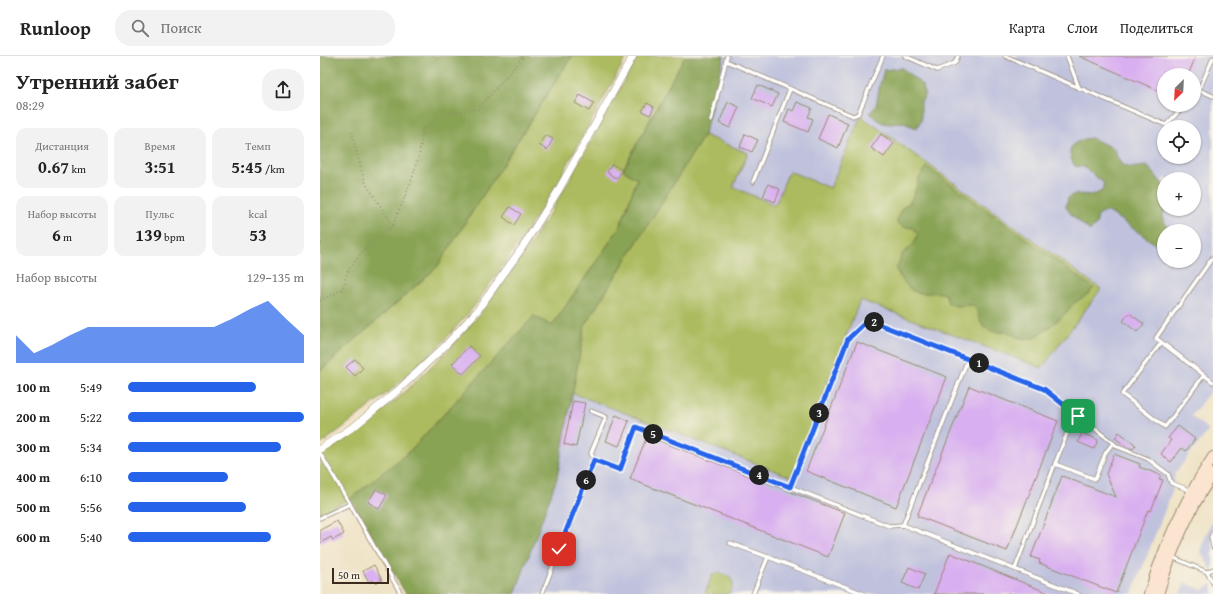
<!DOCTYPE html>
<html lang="ru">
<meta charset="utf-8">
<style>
body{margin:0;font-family:"Gentium Book Plus",serif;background:#f2f2f2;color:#222;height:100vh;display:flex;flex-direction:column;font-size:15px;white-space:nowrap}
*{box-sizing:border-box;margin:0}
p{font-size:13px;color:#767676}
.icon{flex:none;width:22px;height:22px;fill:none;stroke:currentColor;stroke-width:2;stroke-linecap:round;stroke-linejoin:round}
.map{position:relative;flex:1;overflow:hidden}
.side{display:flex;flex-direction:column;background:#fff;width:320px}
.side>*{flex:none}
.needle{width:26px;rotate:204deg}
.buttons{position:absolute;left:837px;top:12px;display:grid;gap:8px}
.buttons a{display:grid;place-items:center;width:44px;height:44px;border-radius:50%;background:#fff;box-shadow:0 1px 3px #0004;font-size:20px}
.scale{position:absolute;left:12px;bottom:10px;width:57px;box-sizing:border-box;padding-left:4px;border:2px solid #3b2a1e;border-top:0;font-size:11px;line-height:14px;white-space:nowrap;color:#3b2a1e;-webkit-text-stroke:3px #f7f3e8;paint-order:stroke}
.pin{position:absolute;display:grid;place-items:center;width:34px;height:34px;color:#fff;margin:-17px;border-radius:8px;box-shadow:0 2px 6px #0006}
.km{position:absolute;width:20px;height:20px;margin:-10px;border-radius:50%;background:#222;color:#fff;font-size:11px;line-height:20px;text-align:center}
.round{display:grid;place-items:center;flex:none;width:42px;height:42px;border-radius:16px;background:#f2f2f2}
.headline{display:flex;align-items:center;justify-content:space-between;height:68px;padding:0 16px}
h1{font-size:22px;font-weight:600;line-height:30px}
.figures{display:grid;grid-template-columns:repeat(3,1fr);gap:6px;height:68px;padding:4px 16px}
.figures div{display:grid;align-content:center;border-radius:10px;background:#f2f2f2;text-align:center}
.figures b{font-size:17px;font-weight:600}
.figures small{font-size:11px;font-weight:400}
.figures p{font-size:11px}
.chart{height:112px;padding:8px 16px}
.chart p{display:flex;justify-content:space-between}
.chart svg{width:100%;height:72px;margin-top:4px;fill:#2563eb;opacity:.7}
ul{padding:0 16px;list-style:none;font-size:13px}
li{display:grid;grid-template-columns:64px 48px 1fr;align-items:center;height:30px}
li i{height:10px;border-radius:5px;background:#2563eb}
header{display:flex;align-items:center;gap:24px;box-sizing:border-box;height:56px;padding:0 20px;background:#fff;border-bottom:1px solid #e0e0e0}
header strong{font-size:19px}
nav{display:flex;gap:22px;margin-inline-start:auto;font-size:14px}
.search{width:280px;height:36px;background:#f2f2f2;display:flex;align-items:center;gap:10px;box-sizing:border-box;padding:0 14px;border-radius:16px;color:#767676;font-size:15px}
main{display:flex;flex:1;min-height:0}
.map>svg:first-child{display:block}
</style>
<header>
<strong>Runloop</strong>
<div class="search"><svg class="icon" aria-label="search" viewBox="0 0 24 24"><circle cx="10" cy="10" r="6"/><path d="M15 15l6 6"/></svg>Поиск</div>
<nav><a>Карта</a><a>Слои</a><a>Поделиться</a></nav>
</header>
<main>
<section class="side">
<div class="headline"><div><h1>Утренний забег</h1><p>08:29</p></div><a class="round"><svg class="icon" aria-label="share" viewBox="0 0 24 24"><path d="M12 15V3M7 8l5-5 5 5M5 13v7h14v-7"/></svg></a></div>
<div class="figures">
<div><p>Дистанция</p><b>0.67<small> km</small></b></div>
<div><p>Время</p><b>3:51</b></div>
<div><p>Темп</p><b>5:45<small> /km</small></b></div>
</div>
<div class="figures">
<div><p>Набор высоты</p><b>6<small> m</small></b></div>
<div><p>Пульс</p><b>139<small> bpm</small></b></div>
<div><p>kcal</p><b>53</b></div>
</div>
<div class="chart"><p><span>Набор высоты</span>129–135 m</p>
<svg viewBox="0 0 160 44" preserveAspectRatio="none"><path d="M0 44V27L10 38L20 33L30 27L40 22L50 22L60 22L70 22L80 22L90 22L100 22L110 22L120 17L130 11L140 6L150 17L160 27V44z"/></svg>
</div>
<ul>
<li><b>100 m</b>5:49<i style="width:73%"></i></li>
<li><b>200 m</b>5:22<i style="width:100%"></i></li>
<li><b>300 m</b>5:34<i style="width:87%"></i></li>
<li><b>400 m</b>6:10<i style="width:57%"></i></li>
<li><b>500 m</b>5:56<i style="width:67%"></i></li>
<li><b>600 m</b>5:40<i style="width:81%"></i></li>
</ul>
</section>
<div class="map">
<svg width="893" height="538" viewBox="0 0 893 538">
<rect width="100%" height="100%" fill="#f7f3e8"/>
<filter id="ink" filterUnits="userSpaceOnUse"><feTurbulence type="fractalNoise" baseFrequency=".025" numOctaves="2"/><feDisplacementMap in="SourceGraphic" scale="8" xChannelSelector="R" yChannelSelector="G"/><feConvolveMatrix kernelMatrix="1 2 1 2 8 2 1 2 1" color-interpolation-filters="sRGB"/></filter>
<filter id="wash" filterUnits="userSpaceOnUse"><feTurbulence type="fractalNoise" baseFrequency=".012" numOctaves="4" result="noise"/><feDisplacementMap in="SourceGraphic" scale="16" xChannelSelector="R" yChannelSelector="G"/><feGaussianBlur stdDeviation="0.9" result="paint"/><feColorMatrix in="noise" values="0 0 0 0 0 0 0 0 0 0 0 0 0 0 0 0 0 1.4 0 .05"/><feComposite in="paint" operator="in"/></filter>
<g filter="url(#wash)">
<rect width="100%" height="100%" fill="#f0e4c8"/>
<!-- industrial -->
<g fill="#c0c2dd" fill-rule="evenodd">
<path d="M404,0H893V332L871,360L889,374L855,417L852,436L812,538H195L237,422L252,337L297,354L471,421L540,244L722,312L781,233L542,60L510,132L455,149L413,131L428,97L384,79ZM844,19H874V49H844ZM844,71H874V101H844ZM844,123H874V153H844ZM844,175H874V205H844Z"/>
<polygon points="893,462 893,517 880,494"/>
<polygon points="865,526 882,534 893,528 893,538 860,538"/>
</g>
<!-- green -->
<g fill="#acbb5e" stroke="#74723e">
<polygon points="252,0 307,0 234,133 197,190 153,252 121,288 71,334 0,389 0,315 117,211"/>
<polygon points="318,0 365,0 303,113 317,123 300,171 232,270 214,260 90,395 30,443 0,457 0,400 32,379 77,343 129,293 160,258 206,195 242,137"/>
<polygon points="541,60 781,233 722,312 540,244 471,421 297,354 252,337 265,269 384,79 428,97 413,131 455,149 469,115 510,132"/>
<path d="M396,517C402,517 414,520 413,529C413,532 410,535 409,538H385L392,519Z"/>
</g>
<!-- forest -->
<g fill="#89a355" stroke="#62663a">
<polygon points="0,0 252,0 117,211 0,315"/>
<polygon points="365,0 404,0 384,79 265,269 237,422 195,538 86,538 30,443 90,395 214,260 232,270 300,171 317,123 303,114"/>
<polygon points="582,12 603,30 605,39 601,46 601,64 597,72 581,66 572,68 563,67 556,63 550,57 556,50 560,28 564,14"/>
<path d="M771,82L795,93L797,101L802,109L810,112L827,110C834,116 838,123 844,130V153H845L842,162L847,170L855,175H844V194L792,158L785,155L778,160L776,169L770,175L751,158L746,151L748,142L755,138L774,139L782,135L784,127L764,111L755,110C744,93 753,84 771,82Z"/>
<path d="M607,111L774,232L768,238L754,247L743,260L722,277L714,282L706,283L697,281L690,277L671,275L664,271L660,264L658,256L653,249L636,250L628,247L625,238C615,235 610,238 600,237C588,236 582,223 576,214L582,198L590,192L595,186L598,178L593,172L584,171L577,167L578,159L583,151L590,146L594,138L599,122Z"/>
</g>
<g id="blocks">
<!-- building -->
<g fill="#d8aff0">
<polygon points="759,0 876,0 868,19 844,19 844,37"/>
<polygon points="438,29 458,38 452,51 432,42"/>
<polygon points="260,39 274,47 269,55 255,47"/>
<polygon points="408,46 419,51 410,72 399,67"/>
<polygon points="477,46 492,52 488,61 493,63 488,76 464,66 469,53 473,55"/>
<polygon points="327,47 334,51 330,59 322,55"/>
<polygon points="508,58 528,67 518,92 498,83"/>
<polygon points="425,78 438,84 432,96 420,91"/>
<polygon points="561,78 574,87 564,101 551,92"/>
<polygon points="225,79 233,83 227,94 219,89"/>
<polygon points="292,108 302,114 297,123 287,116"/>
<polygon points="448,128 460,133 455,146 443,141"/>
<polygon points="190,151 201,158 194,169 183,161"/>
<polygon points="809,257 824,268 817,276 803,265"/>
<polygon points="537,286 627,321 576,451 486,415"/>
<polygon points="149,290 160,300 143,318 132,308"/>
<polygon points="35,303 43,312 35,320 26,311"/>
<polygon points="649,330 738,365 687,495 597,460"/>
<polygon points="253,345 265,347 256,391 244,388"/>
<polygon points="296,359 309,365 299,390 286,385"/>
<polygon points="858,370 875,383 866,395 862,392 851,406 841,398 851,384 848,382"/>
<polygon points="799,376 816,389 813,393 807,391 795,382"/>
<polygon points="762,377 778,384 774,393 758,386"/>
<polygon points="327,380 525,457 508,501 310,423"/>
<polygon points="794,398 820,408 819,411 841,419 839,423 843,424 831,455 828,454 796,537 719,507 720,504 711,501 742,420 796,441 786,418"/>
<polygon points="56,433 67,439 59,453 48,446"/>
<polygon points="17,465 24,478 13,484 11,481 0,487 0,474"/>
<polygon points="630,497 731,538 614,538"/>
<polygon points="54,509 62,524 55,527 53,524 49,526 43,515"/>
<polygon points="589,511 605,518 598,534 582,527"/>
</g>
</g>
</g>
<g filter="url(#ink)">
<use href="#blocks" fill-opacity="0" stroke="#968773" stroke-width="1"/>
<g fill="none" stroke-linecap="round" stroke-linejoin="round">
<defs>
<g id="lane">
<polyline points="585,0 617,14 635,7 638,0"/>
<polyline points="685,0 846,69 865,49"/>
<polyline points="747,0 759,32"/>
<polyline points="406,5 533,60 538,58 563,0"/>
<polyline points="879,34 893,40"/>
<polyline points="874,40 879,34 893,2"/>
<polyline points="391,65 407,0"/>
<polyline points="433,126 470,33"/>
<polyline points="893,201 836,282 893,326"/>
<polyline points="841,287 802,338 845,371 884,319"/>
<polyline points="271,355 286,361 271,397 274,404"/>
<polyline points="0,397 30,448"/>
<polyline points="735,408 750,370 758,360"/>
<polyline points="0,462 30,448 81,538"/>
<polyline points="583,469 648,303"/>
<polyline points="893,477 891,481 893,491"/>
<polyline points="410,487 448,501"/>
<polyline points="852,501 887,516 893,527"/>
<polyline points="695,513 735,408 775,423 786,396 793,387"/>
<polyline points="887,516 893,513"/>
<polyline points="222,538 274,404 300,414 316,371 470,431"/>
<polyline points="433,538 448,501 544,538"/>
<polyline points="758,538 583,469 569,470 470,431 528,283 547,264 725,333 798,391 828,403 848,418 851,427 872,435"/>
</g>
<polyline id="street" points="0,393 36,369 76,336 124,291 157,255 202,192 238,135 313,0"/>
<g id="secondary">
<path d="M829,538C844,490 865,443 893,401"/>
<path d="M838,538C851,496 868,454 893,418"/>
</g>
</defs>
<!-- lane casing -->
<use href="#lane" stroke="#968773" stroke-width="5"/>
<!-- street casing -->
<use href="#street" stroke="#968773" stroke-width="8"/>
<!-- secondary casing -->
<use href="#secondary" stroke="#968773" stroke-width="12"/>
<!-- path -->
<g stroke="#968773" stroke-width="1.5" stroke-dasharray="1 3" stroke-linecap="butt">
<polyline points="73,169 91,126 99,100 103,73 125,58 158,53 204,0"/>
<polyline points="0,245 23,233 27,216 45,192 73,169 46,128 37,99 32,76"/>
</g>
<!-- lane -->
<use href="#lane" stroke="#fff" stroke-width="3.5"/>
<!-- street -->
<use href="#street" stroke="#fff" stroke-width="7"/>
<!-- secondary -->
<use href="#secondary" stroke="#fce5d0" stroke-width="10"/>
</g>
</g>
<g fill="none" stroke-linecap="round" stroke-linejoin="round" filter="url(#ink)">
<defs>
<polyline id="route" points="239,493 274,404 300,414 316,371 470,431 528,283 548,264 724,333 758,360"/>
</defs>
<!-- route casing -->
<use href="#route" stroke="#fff" stroke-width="8"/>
<!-- route -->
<use href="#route" stroke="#2563eb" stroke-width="5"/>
</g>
</svg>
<div class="buttons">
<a><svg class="needle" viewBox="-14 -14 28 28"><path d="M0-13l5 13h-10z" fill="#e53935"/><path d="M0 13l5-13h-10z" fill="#767676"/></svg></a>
<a><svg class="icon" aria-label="locate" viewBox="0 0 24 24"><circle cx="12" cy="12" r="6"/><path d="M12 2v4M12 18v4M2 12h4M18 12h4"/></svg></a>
<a>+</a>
<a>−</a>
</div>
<div class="scale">50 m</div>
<div class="pin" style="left:758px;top:360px;background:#1e9e55"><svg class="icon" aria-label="arrive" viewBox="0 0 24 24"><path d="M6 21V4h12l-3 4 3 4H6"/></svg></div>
<div class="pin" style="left:239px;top:493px;background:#d93025"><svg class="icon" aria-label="check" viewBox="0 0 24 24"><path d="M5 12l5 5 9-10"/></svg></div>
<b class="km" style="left:659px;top:307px">1</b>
<b class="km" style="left:554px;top:266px">2</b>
<b class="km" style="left:499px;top:357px">3</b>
<b class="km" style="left:439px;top:419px">4</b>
<b class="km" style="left:333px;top:378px">5</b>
<b class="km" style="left:266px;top:424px">6</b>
</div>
</main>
